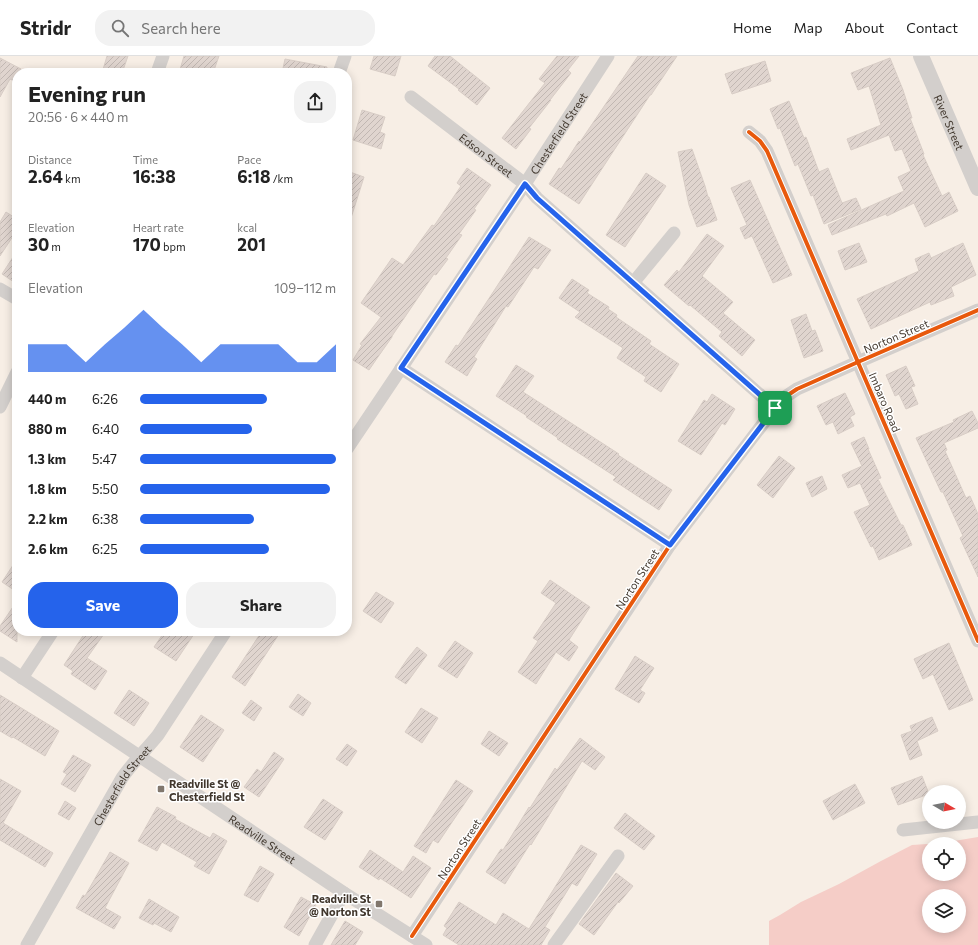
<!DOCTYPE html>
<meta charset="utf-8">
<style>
body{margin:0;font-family:Commissioner,sans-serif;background:#f2f2f2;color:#222;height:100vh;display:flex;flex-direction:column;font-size:15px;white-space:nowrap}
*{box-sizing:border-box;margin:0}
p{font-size:13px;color:#767676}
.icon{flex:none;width:22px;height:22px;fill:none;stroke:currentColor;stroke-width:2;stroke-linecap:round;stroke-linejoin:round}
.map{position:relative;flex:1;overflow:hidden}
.details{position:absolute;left:12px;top:12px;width:340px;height:568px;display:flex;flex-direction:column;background:#fff;border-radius:16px;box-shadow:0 2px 10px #0003}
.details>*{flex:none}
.needle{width:26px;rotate:100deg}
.fabs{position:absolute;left:922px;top:729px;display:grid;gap:8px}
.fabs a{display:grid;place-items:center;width:44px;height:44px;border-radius:50%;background:#fff;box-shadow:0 2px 10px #0003;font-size:20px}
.pin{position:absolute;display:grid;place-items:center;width:34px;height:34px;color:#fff;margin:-17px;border-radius:8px;box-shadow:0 2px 6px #0006}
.round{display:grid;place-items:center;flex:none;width:42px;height:42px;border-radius:16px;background:#f2f2f2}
.overview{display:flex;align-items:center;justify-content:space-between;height:68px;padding:0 16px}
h1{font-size:22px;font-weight:700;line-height:30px}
.figures{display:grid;grid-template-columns:repeat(3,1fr);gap:6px;height:68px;padding:4px 16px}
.figures div{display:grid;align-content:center}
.figures b{font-size:17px;font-weight:700}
.figures small{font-size:11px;font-weight:400}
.figures p{font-size:11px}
.chart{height:112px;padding:8px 16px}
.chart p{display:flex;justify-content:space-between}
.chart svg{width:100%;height:72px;margin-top:4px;fill:#2563eb;opacity:.7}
.button{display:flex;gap:8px;margin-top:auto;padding:8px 16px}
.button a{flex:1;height:46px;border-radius:16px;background:#2563eb;color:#fff;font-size:16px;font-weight:700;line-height:46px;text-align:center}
.button a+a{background:#f2f2f2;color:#222}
ul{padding:0 16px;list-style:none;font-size:13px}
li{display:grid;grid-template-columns:64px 48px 1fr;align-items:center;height:30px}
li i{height:10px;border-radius:5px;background:#2563eb}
header{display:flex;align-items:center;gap:24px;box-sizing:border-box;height:56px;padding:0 20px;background:#fff;border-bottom:1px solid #e0e0e0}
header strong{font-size:19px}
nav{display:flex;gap:22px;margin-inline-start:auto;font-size:14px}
.search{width:280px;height:36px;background:#f2f2f2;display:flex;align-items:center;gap:10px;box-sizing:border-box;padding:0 14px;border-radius:16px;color:#767676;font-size:15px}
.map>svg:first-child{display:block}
</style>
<header>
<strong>Stridr</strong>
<div class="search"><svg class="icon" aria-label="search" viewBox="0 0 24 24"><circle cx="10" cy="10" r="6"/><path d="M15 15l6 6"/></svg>Search here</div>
<nav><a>Home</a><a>Map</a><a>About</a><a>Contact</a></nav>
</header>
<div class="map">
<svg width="978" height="889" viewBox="0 0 978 889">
<defs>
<pattern id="building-hatch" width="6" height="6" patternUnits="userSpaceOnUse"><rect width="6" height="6" fill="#e0d5cf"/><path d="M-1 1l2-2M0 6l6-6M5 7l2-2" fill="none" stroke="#c1b7b2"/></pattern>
</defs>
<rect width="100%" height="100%" fill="#f7eee5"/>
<!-- green -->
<path fill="#f5cdc7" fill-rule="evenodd" d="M978,781V889H769V865L780,859L801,846L839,828L881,805L912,789L942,787ZM929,788H959V818H929ZM929,840H959V870H929Z"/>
<!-- building -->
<g fill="url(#building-hatch)" stroke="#d8cdc6">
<polygon points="107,0 128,0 122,17 102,17"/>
<polygon points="184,0 219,0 213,17 179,17"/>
<polygon points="374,0 401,0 395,20 370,13"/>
<polygon points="435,0 450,0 490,32 477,49 458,34 459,33 428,10"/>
<polygon points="557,0 579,0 568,14 571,17 550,44 551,44 529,72 531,73 516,93 502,82 545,27 539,23"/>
<polygon points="638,0 677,0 651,39 650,39 579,148 549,128 559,112 561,113 579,85 580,86"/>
<polygon points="0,2 21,13 19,17 17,17 17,20 14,25 10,23 0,41"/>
<polygon points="890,2 903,34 912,62 910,62 924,98 923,99 942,140 949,136 958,155 925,171 914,147 887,160 886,158 832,179 828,169 904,135 898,121 911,115 902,93 895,95 889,79 851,94 847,83 881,69 869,30 858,34 851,17"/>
<polygon points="285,3 327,11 326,17 282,17"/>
<polygon points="765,5 771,25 732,38 725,18"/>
<polygon points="789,45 804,82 806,81 819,116 828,112 842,147 856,142 861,153 824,168 813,139 811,140 798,108 795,110 780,72 778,73 770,53"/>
<polygon points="362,54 385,61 380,76 385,78 381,93 353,84"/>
<polygon points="692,93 705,130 708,141 709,141 717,164 697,171 689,149 678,96"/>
<polygon points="467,112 491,129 474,153 476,154 459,178 462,179 446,202 448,203 436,219 434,218 392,280 392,281 380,298 369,314 353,304 362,289 360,288 381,261 361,247 392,202 403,209 432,169 434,170 461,130 457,127"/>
<polygon points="347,115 364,121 350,165 347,164"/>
<polygon points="646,117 666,130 625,191 606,179"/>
<polygon points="750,124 792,219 773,227 752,180 745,183 740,172 747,169 731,132"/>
<polygon points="6,156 17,163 17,174 0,200 0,166"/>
<polygon points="707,178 724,190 702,220 733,246 723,257 755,284 742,300 719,280 722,276 690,249 689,250 664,229 677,214 679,216"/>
<polygon points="529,181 551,194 538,213 534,211 508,251 506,250 474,301 477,303 467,320 445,306 456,289 458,290"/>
<polygon points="859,187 867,206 845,214 838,195"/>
<polygon points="963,187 976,219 951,231 954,240 931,249 930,246 871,273 857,243 919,215 915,203 929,197 931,202"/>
<polygon points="17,195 17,228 2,218"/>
<polygon points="572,223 589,234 587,237 609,251 608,253 617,259 616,261 651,285 649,288 679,308 661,336 644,325 646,321 617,302 623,292 575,261 580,256 559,242"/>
<polygon points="806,258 812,275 815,274 823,295 804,302 791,264"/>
<polygon points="516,309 534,320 523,336 619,398 618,399 672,434 659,454 613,424 616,421 557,383 558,382 526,361 527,360 496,340"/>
<polygon points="906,310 915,330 911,331 918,348 906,353 899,338 895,340 886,319"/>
<polygon points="845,337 855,358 850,361 854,370 838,378 833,366 826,369 817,350"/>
<polygon points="712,338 735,353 725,369 722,367 701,399 678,385 704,344 707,346"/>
<polygon points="972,355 978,367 978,372 944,387 947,394 945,395 966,442 970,440 978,458 978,521 960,482 963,480 943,436 941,436 916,382 954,366 953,364"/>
<polygon points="864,381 869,393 868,393 881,422 878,423 901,469 903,469 912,489 879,504 873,490 871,491 854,456 870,449 860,427 848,432 842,419 862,410 851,387"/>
<polygon points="779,400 795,412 773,442 757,429"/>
<polygon points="822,420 827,433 812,441 806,427"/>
<polygon points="17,503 17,536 2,526"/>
<polygon points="550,524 590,551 569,584 578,591 569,605 556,596 536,628 518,616 538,585 533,582 556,547 541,537"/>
<polygon points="376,536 394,547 381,567 363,555"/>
<polygon points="17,545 17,586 0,575 0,570"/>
<polygon points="86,575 106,575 87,602 107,615 95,634 71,618 73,615 64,609"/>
<polygon points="165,575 196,575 176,605 154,591"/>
<polygon points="262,575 281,575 245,630 232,621"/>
<polygon points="455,585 473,597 457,622 438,610"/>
<polygon points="949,587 973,644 949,654 933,618 923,623 914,603"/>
<polygon points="417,591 427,599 406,628 395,621 408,602"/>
<polygon points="635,600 654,612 640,634 645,637 639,647 615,633"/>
<polygon points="129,634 149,647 134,670 114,657"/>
<polygon points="298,638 311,647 303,660 289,651"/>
<polygon points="0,639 59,675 45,700 13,681 12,682 0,675"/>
<polygon points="251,644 262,652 254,665 242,657"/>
<polygon points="421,652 438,662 422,687 405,676"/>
<polygon points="201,659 224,674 203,706 180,691"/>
<polygon points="932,661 938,675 917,685 922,699 910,704 901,679 912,675 910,670"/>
<polygon points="489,675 508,687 499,700 481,688"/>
<polygon points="580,682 605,701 595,714 582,705 531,789 530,788 505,828 486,816 501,793 503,794 529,751 530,752 555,712 557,714"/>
<polygon points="347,688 357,695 347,710 336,703"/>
<polygon points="274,696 284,703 259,741 244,731 257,713 261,716"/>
<polygon points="73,699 91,709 75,736 61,728 67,718 63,716"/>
<polygon points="922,720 929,738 898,749 891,732"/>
<polygon points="0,723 21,735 3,767 53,797 45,811 0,784"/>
<polygon points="456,724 473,735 438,787 433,784 426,797 414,790"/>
<polygon points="855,728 865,747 833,764 823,745"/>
<polygon points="323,743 343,756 325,784 304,771"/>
<polygon points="65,745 76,752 69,764 58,758"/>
<polygon points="157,751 176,761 175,763 210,782 213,777 227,785 209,818 194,810 197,806 162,786 157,795 138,785"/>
<polygon points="625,757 655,780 644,794 614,772"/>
<polygon points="581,789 597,798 577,830 572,827 545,871 550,874 541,889 459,889 443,879 447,872 444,870 459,846 496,869 503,857 529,873"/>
<polygon points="370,794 403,816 413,800 431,812 411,842 380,822 379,824 359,811"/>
<polygon points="110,796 129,807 105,852 121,861 114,873 76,852 83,839 85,840"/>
<polygon points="260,810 274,818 258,846 244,839"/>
<polygon points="616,817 633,830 619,847 618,846 594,879 579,868"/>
<polygon points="301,841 316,849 299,880 284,871"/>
<polygon points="149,843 179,861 171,876 154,867 153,869 139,862"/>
<polygon points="345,865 363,876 355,889 331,889"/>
</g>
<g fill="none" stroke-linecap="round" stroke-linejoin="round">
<!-- minor -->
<g stroke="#d3cfcc" stroke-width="13">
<polyline points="157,17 163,0"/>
<polyline points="339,17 345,0"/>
<path id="s1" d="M411,41L525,128L537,142L775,352"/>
<polyline points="749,76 760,85 767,95 978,585"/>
<polyline points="633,227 674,177"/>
<polyline points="0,233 17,243"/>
<polyline points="401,312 670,489"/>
<polyline points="0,351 17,316"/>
<path id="s2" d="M347,393L525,128L608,0"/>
<path id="s3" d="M0,607L344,837L426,889"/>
<polyline points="22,622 53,575"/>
<polyline points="903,774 978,766"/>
<polyline points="412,880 670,489 775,352 785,341 797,333 858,306 978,254"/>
<path id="s4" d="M27,889L122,722C133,706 146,694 158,679L226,575"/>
<polyline points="315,889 344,837"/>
<polyline points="554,889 618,800"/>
</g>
<!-- tertiary -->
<path stroke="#d3cfcc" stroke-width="16" id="s5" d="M921,0L978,132"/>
<defs>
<g id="cycleway">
<polyline points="749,76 760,85 767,95 978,585"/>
<polyline points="412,880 670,489 775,352 785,341 797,333 858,306 978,254"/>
</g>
</defs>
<!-- cycleway casing -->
<use href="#cycleway" stroke="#fff" stroke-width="6"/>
<!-- cycleway -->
<use href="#cycleway" stroke="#e8590c" stroke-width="4"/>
</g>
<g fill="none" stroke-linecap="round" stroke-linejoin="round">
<defs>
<polygon id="route" points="525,128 537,142 775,352 670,489 401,312"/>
</defs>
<!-- route casing -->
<use href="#route" stroke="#fff" stroke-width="8"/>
<!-- route -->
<use href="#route" stroke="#2563eb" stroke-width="5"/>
</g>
<!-- markers -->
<g fill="#81776d" stroke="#fff" stroke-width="1.5">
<rect x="157" y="729" width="8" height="8" rx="2"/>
<rect x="375" y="844" width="8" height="8" rx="2"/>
</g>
<g text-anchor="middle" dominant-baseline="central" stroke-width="3" stroke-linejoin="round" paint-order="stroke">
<!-- street labels -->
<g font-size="11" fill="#41372d" stroke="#fff">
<text stroke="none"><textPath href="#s5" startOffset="72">River Street</textPath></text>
<text stroke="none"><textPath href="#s2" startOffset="380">Chesterfield Street</textPath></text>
<text stroke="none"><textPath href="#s1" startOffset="95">Edson Street</textPath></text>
<text transform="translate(896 280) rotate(-23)">Norton Street</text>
<text transform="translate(885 346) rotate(67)">Imbaro Road</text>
<text transform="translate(637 523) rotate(-57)">Norton Street</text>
<text stroke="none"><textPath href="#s4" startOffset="186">Chesterfield Street</textPath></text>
<text stroke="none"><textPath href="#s3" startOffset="316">Readville Street</textPath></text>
<text transform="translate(459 793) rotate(-57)">Norton Street</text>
</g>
<!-- poi labels -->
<g font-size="11" font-weight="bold" fill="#41372d" stroke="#fff" text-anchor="start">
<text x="169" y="727">Readville St @<tspan x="169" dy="13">Chesterfield St</tspan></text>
<text x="371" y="842" text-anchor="end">Readville St<tspan x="371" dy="13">@ Norton St</tspan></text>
</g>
</g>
</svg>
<div class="fabs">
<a><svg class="needle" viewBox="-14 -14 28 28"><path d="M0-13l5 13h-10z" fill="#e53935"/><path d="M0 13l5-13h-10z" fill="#767676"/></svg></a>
<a><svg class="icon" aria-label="locate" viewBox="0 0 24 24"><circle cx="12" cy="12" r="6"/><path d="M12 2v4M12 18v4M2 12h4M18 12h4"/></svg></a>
<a><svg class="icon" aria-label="layers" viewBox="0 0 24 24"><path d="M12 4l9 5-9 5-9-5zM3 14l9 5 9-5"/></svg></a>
</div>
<div class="pin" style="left:775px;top:352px;background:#1e9e55"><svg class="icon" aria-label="arrive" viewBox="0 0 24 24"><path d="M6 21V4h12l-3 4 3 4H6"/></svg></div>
<section class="details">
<div class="overview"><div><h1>Evening run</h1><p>20:56 · 6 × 440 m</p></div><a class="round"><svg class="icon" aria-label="share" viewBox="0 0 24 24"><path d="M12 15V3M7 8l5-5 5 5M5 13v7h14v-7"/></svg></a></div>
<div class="figures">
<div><p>Distance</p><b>2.64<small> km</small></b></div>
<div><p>Time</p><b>16:38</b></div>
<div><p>Pace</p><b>6:18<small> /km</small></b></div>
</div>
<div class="figures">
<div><p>Elevation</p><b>30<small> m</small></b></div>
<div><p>Heart rate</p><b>170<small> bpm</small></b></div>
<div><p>kcal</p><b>201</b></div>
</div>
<div class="chart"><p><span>Elevation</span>109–112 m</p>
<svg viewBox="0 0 160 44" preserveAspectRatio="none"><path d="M0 44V27L10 27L20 27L30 38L40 27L50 17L60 6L70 17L80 27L90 38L100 27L110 27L120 27L130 27L140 38L150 38L160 27V44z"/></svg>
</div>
<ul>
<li><b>440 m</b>6:26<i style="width:65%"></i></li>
<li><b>880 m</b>6:40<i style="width:57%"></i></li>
<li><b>1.3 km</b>5:47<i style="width:100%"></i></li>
<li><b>1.8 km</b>5:50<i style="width:97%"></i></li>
<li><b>2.2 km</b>6:38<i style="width:58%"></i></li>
<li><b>2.6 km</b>6:25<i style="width:66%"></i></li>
</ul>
<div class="button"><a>Save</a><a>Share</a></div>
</section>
</div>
